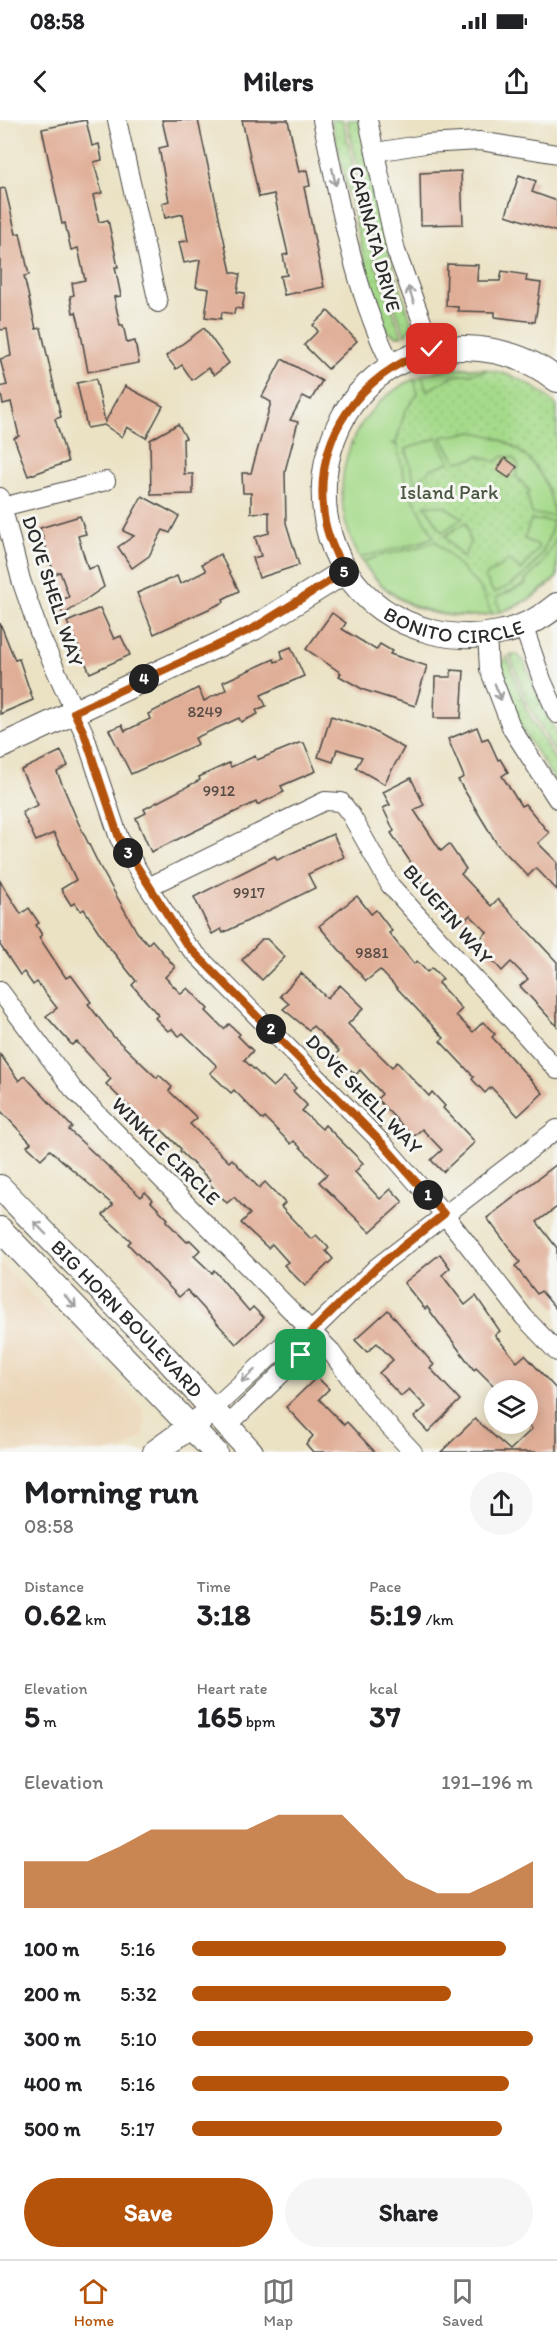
<!DOCTYPE html>
<meta charset="utf-8">
<style>
body{margin:0;font-family:Itim,sans-serif;background:#f6f6f6;color:#202124;height:100vh;display:flex;flex-direction:column;font-size:22px;white-space:nowrap}
*{box-sizing:border-box;margin:0}
p{font-size:20px;color:#757577}
.icon{flex:none;width:33px;height:33px;fill:none;stroke:currentColor;stroke-width:2;stroke-linecap:round;stroke-linejoin:round}
.map{position:relative;height:1332px;overflow:hidden}
.panel{display:flex;flex-direction:column;background:#fff;flex:1}
.panel>*{flex:none}
.tools{position:absolute;left:484px;top:1260px;display:grid;gap:12px}
.tools a{display:grid;place-items:center;width:54px;height:54px;border-radius:50%;background:#fff;box-shadow:0 3px 15px #0003;font-size:30px}
.pin{position:absolute;display:grid;place-items:center;width:51px;height:51px;color:#fff;margin:-26px;border-radius:12px;box-shadow:0 3px 9px #0006}
.km{position:absolute;width:30px;height:30px;margin:-15px;border-radius:50%;background:#222;color:#fff;font-size:16px;line-height:30px;text-align:center}
.round{display:grid;place-items:center;flex:none;width:63px;height:63px;border-radius:32px;background:#f6f6f6}
.overview{display:flex;align-items:center;justify-content:space-between;height:102px;padding:0 24px}
h1{font-size:33px;font-weight:700;line-height:45px}
.stats{display:grid;grid-template-columns:repeat(3,1fr);gap:9px;height:102px;padding:6px 24px}
.stats div{display:grid;align-content:center}
.stats b{font-size:30px;font-weight:700}
.stats small{font-size:16px;font-weight:400}
.stats p{font-size:16px}
.chart{height:168px;padding:12px 24px}
.chart p{display:flex;justify-content:space-between}
.chart svg{width:100%;height:108px;margin-top:6px;fill:#b45309;opacity:.7}
.action{display:flex;gap:12px;margin-top:auto;padding:12px 24px}
.action a{flex:1;height:69px;border-radius:36px;background:#b45309;color:#fff;font-size:24px;font-weight:700;line-height:69px;text-align:center}
.action a+a{background:#f6f6f6;color:#202124}
ul{padding:0 24px;list-style:none;font-size:20px}
li{display:grid;grid-template-columns:96px 72px 1fr;align-items:center;height:45px}
li i{height:15px;border-radius:8px;background:#b45309}
.status{display:flex;justify-content:space-between;align-items:center;height:42px;padding:0 30px;background:#fff;direction:ltr}
.status svg{height:16px;fill:currentColor}
header{display:flex;justify-content:space-between;align-items:center;height:78px;padding:0 24px;background:#fff;font-size:27px;font-weight:700}
.tab-bar{display:flex;justify-content:space-around;align-items:center;height:84px;border-top:2px solid #e0e0e0;background:#fff;font-size:16px;color:#757577}
.tab-bar a{display:grid;justify-items:center;gap:3px}
.tab-bar .selected{color:#b45309}
.map>svg:first-child{display:block}
</style>
<div class="status"><b>08:58</b><svg viewBox="0 0 49 12"><path d="M0 12V9h3v3zM5 12V6h3v6zM10 12V3h3v9zM15 12V0h3v12zM26 1h20v11H26zM47 4h2v5h-2z"/></svg></div>
<header><svg class="icon" aria-label="back" viewBox="0 0 24 24"><path d="M15 5l-7 7 7 7"/></svg>Milers<svg class="icon" aria-label="share" viewBox="0 0 24 24"><path d="M12 15V3M7 8l5-5 5 5M5 13v7h14v-7"/></svg></header>
<div class="map">
<svg width="557" height="1332" viewBox="0 0 557 1332">
<defs>
<pattern id="grass-dots" width="8" height="8" patternUnits="userSpaceOnUse" patternTransform="scale(1.5)"><rect width="8" height="8" fill="#a5da8a"/><path d="M2 2h.1M6 6h.1" fill="none" stroke="#8ebb77" stroke-width="1.8" stroke-linecap="round"/></pattern>
</defs>
<rect width="100%" height="100%" fill="#f6f6f2"/>
<filter id="ink" filterUnits="userSpaceOnUse"><feTurbulence type="fractalNoise" baseFrequency=".0167" numOctaves="2"/><feDisplacementMap in="SourceGraphic" scale="12" xChannelSelector="R" yChannelSelector="G"/><feConvolveMatrix kernelMatrix="1 2 1 2 8 2 1 2 1" color-interpolation-filters="sRGB"/></filter>
<filter id="wash" filterUnits="userSpaceOnUse"><feTurbulence type="fractalNoise" baseFrequency=".008" numOctaves="4" result="noise"/><feDisplacementMap in="SourceGraphic" scale="24" xChannelSelector="R" yChannelSelector="G"/><feGaussianBlur stdDeviation="1.35" result="paint"/><feColorMatrix in="noise" values="0 0 0 0 0 0 0 0 0 0 0 0 0 0 0 0 0 1.4 0 .05"/><feComposite in="paint" operator="in"/></filter>
<g filter="url(#wash)">
<rect width="100%" height="100%" fill="#ebe2c4"/>
<!-- built -->
<polygon fill="#ecd7ba" points="0,1143 141,1287 146,1301 143,1316 121,1332 0,1332"/>
<!-- grass -->
<g fill="url(#grass-dots)" stroke="#68825a" stroke-width="1.5">
<polygon points="331,0 343,0 375,142 402,216 395,216 387,211 372,173"/>
<polygon points="347,0 359,0 390,137 411,200 411,207 405,215 378,141"/>
<path d="M451,248C492,246 528,256 557,286V457C535,481 505,495 472,496C316,504 293,275 451,248Z"/>
<polygon points="510,535 517,535 524,541 542,586 557,614 557,636 527,582"/>
<path d="M507,536L526,589L557,644V664C536,630 503,587 499,547Z"/>
</g>
<!-- garden -->
<g fill="#a5da8a" stroke="#68825a" stroke-width="1.5">
<polygon points="451,248 486,249 486,251 453,256 427,271 422,255"/>
<path d="M414,259L418,274L405,291L396,323L391,324H396L407,368L434,417C410,428 384,429 360,438C340,402 336,364 351,324H354L351,323C364,294 385,273 414,259Z"/>
<path d="M472,312C518,318 549,350 554,396L532,394L527,374L530,371L516,356L519,345L513,338L503,336L496,342L477,335L476,338L457,342L441,317Z"/>
<polygon points="437,318 450,342 431,349 415,363 406,329"/>
<polygon points="425,385 444,386 463,398 442,412"/>
<path d="M531,400L553,401C547,436 526,460 494,473L485,457L509,440L521,451L538,429V425L524,419Z"/>
<polygon points="466,402 470,423 463,438 445,416"/>
<polygon points="557,417 557,457 529,479 501,492 496,478 526,464 525,461 542,444"/>
<path d="M436,421L480,468L492,494C442,502 391,486 363,442C386,431 413,432 436,421Z"/>
</g>
<g id="blocks">
<!-- building -->
<g fill="#e0ae97">
<polygon points="86,0 92,26 99,24 102,40 94,42 102,73 93,75 99,102 108,100 118,147 115,147 121,176 114,177 120,205 123,205 127,223 135,221 139,243 88,252 79,203 76,192 73,193 70,176 74,175 72,163 85,160 78,128 71,130 65,103 62,104 42,9"/>
<polygon points="162,0 198,0 231,152 240,154 237,172 245,173 242,189 235,188 234,194 222,192 221,199 205,197 209,169 196,167 200,140 184,143 179,122 188,121 183,94 165,98 162,83 169,81 159,28 168,26"/>
<polygon points="242,0 288,0 299,52 307,50 310,66 304,67 324,167 284,175 280,156 287,155 283,135 288,134 274,74 259,77"/>
<polygon points="461,51 463,104 421,105 420,53"/>
<polygon points="519,55 536,61 532,72 557,81 557,112 506,95"/>
<polygon points="5,68 16,114 20,113 29,155 24,156 36,209 41,208 61,297 55,299 68,342 28,356 14,318 19,316 11,282 3,284 0,270 0,267 7,265 0,239 11,236 7,209 0,210 0,69"/>
<polygon points="447,144 478,145 477,161 500,161 502,151 527,155 526,161 541,163 535,202 495,197 495,192 458,191 458,187 446,186"/>
<polygon points="328,191 357,221 328,249 304,225 318,211 313,205"/>
<polygon points="204,208 229,243 214,255 208,248 192,260 182,245 176,249 166,236"/>
<polygon points="282,239 322,261 311,280 303,276 290,300 298,302 285,351 286,403 299,445 259,458 253,438 261,436 255,417 269,413 269,392 251,393 251,373 243,373 242,353 251,353 271,282 262,277"/>
<polygon points="96,259 105,302 125,266 163,286 146,318 127,307 122,317 104,305 87,308 77,263"/>
<polygon points="178,304 186,318 183,319 184,354 193,354 193,374 151,375 150,320"/>
<polygon points="505,338 517,347 509,358 497,350"/>
<polygon points="142,376 179,396 170,413 163,410 149,436 132,448 118,427 134,416 123,411"/>
<polygon points="80,396 86,414 78,416 88,449 97,446 104,467 63,495 58,481 69,477 60,452 54,454 40,408"/>
<polygon points="220,434 239,471 223,479 224,482 154,514 137,473 177,456 180,464 206,451 202,444"/>
<polygon points="100,488 114,519 121,516 130,535 90,553 67,502"/>
<polygon points="332,493 346,503 342,509 376,530 380,524 392,531 390,534 427,546 415,586 364,570 339,556 341,553 306,529"/>
<polygon points="0,503 15,540 19,539 33,580 0,594"/>
<polygon points="291,527 304,556 261,575 266,586 256,590 258,594 241,602 239,598 195,618 198,624 131,654 109,610 122,605 125,611 150,599 148,594 198,568 204,581 226,570 223,562 274,539 275,542 283,539 281,531"/>
<polygon points="451,550 464,551 461,598 434,598 435,557 451,557"/>
<polygon points="331,596 368,608 404,628 384,664 356,648 362,637 337,629 333,642 318,637"/>
<polygon points="477,607 482,620 488,618 498,640 500,639 508,652 502,656 521,686 525,684 549,713 538,723 557,742 557,770 536,748 528,756 497,724 458,660 464,657 448,619"/>
<polygon points="299,623 304,623 316,651 281,666 284,672 257,685 256,682 151,732 136,698 146,693 144,689 200,660 199,657 229,643 231,647 255,636 257,640"/>
<polygon points="61,631 68,646 57,652 78,702 99,745 137,812 148,824 152,820 175,847 165,857 181,874 188,868 208,889 206,891 224,909 229,904 240,914 238,916 253,931 244,940 273,967 284,957 296,968 293,971 307,985 302,991 322,1009 325,1005 363,1043 355,1052 380,1079 391,1069 403,1082 370,1112 319,1062 327,1054 294,1021 291,1024 265,998 263,1000 234,970 231,973 210,953 217,946 183,913 179,916 172,909 168,911 155,898 158,895 132,865 136,861 106,823 84,789 81,791 75,783 71,785 61,769 76,760 54,713 36,721 22,692 38,685 21,650"/>
<polygon points="411,658 424,685 414,690 441,731 449,724 466,749 461,754 491,786 498,779 557,842 557,906 520,866 528,859 511,842 502,851 476,822 487,812 470,795 463,802 453,791 448,796 415,754 417,752 391,713 394,711 383,688 390,685 383,672"/>
<polygon points="333,714 344,737 308,754 315,768 223,813 221,809 212,814 194,777 275,736 277,740"/>
<polygon points="0,761 21,794 29,788 39,803 36,805 42,815 39,817 66,858 71,855 91,882 88,884 113,916 157,958 159,955 172,967 169,971 197,998 190,1004 229,1042 232,1039 259,1068 265,1062 285,1083 281,1087 311,1119 316,1115 329,1128 326,1131 333,1139 305,1166 284,1145 288,1142 272,1124 268,1128 241,1103 250,1094 234,1077 227,1083 208,1062 210,1060 180,1031 181,1029 162,1010 158,1014 121,979 106,964 111,959 77,922 72,925 46,896 57,888 37,862 33,865 24,852 20,855 0,825"/>
<polygon points="357,776 371,794 376,790 392,811 389,813 414,844 417,841 427,852 432,848 443,859 438,863 462,889 456,895 473,912 483,902 495,914 492,917 543,973 518,996 491,967 485,973 472,959 474,957 440,921 444,918 380,850 366,861 319,806"/>
<polygon points="262,819 267,819 285,837 262,860 242,840"/>
<polygon points="301,853 327,878 340,865 364,888 348,904 392,947 397,942 429,976 432,972 445,986 443,988 475,1022 443,1052 431,1040 442,1030 422,1009 413,1017 377,979 382,974 360,950 356,955 335,935 339,931 313,906 309,910 283,889 289,884 280,876"/>
<polygon points="0,934 19,961 25,956 72,1007 69,1010 141,1077 145,1072 153,1080 151,1082 168,1099 166,1101 187,1122 190,1120 200,1130 194,1136 212,1153 214,1150 249,1191 253,1187 264,1198 236,1224 187,1170 179,1177 128,1124 131,1121 103,1095 113,1085 50,1030 41,1039 27,1026 31,1023 0,990"/>
<polygon points="557,1044 557,1087 537,1102 557,1128 557,1190 541,1171 537,1174 515,1146 520,1142 487,1098"/>
<polygon points="440,1134 450,1148 442,1155 465,1185 476,1176 500,1211 495,1215 517,1242 525,1235 557,1270 557,1332 441,1332 475,1299 510,1330 532,1309 528,1305 528,1270 498,1270 476,1248 474,1250 427,1187 425,1189 404,1163"/>
<polygon points="388,1190 434,1245 430,1248 460,1280 428,1312 414,1297 426,1287 409,1269 401,1276 379,1253 393,1240 377,1223 367,1232 355,1220"/>
<polygon points="317,1257 329,1269 319,1279 344,1305 347,1302 375,1332 313,1332 306,1324 313,1316 286,1287"/>
</g>
</g>
</g>
<g filter="url(#ink)">
<use href="#blocks" fill-opacity="0" stroke="#484642" stroke-width="1.5"/>
<g fill="none" stroke-linecap="round" stroke-linejoin="round">
<defs>
<g id="street">
<polyline points="117,0 158,183"/>
<path d="M322,0C340,83 353,169 392,246"/>
<polyline points="368,0 396,131 432,229"/>
<polyline points="376,32 425,24 480,21 557,34"/>
<polyline points="0,377 21,460 40,515 84,613 119,718 148,767 186,824 382,1023 444,1094 524,1197 557,1232"/>
<polyline points="2,387 106,361"/>
<polyline points="523,505 542,560 557,594"/>
<polyline points="487,515 489,549 512,609 557,679"/>
<polyline points="148,767 325,681 341,682 351,695 390,765 557,950"/>
<polyline points="0,871 73,969 329,1229 371,1287 413,1332"/>
<polyline points="212,1290 284,1224 312,1211"/>
<polyline points="227,1306 301,1235 312,1211 377,1147 557,1009"/>
</g>
<g id="secondary">
<path id="s1" d="M557,260C530,238 499,229 465,228C299,226 268,471 433,512C475,522 524,514 557,485"/>
<polyline points="0,627 254,508 344,452"/>
<path id="s2" d="M0,1067L157,1228L251,1332"/>
<polyline points="0,1109 215,1332"/>
<polyline points="155,1332 202,1298"/>
</g>
</defs>
<!-- street casing -->
<use href="#street" stroke="#484642" stroke-width="20"/>
<!-- secondary casing -->
<use href="#secondary" stroke="#484642" stroke-width="26"/>
<!-- street -->
<use href="#street" stroke="#fff" stroke-width="18"/>
<!-- secondary -->
<use href="#secondary" stroke="#fff" stroke-width="24"/>
</g>
<!-- one-way arrows -->
<defs><path id="oneway-shaft" d="M-6 0H5M1.5-3L5.5 0L1.5 3" fill="none" stroke-width="1.6" stroke-linecap="round" stroke-linejoin="round" transform="scale(1.5)"/></defs>
<g stroke="#a0a0a0">
<use href="#oneway-shaft" transform="translate(334 57) rotate(78)"/>
<use href="#oneway-shaft" transform="translate(411 175) rotate(-110)"/>
<use href="#oneway-shaft" transform="translate(498 572) rotate(69)"/>
<use href="#oneway-shaft" transform="translate(40 1108) rotate(-134)"/>
<use href="#oneway-shaft" transform="translate(70 1181) rotate(47)"/>
<use href="#oneway-shaft" transform="translate(248 1256) rotate(138)"/>
</g>
</g>
<g fill="none" stroke-linecap="round" stroke-linejoin="round" filter="url(#ink)">
<defs>
<path id="route" d="M301,1235L312,1211L322,1201L377,1147L444,1094L382,1023L186,824L119,718L84,613L74,592L254,508L344,452C336,434 327,416 324,396C313,317 359,255 432,229"/>
</defs>
<!-- route casing -->
<use href="#route" stroke="#fff" stroke-width="12"/>
<!-- route -->
<use href="#route" stroke="#b45309" stroke-width="8"/>
</g>
<g text-anchor="middle" dominant-baseline="central" stroke-width="6" stroke-linejoin="round" paint-order="stroke">
<!-- number labels -->
<g font-size="16" fill="#584c46">
<text x="205" y="591">8249</text>
<text x="219" y="670">9912</text>
<text x="249" y="772">9917</text>
<text x="372" y="832">9881</text>
</g>
<!-- street labels -->
<g font-size="20" fill="#2b2b2b" stroke="#f6f6f2">
<text transform="translate(375 119) rotate(75)">CARINATA DRIVE</text>
<text transform="translate(53 471) rotate(72)">DOVE SHELL WAY</text>
<text stroke="none"><textPath href="#s1" startOffset="537">BONITO CIRCLE</textPath></text>
<text transform="translate(448 794) rotate(49)">BLUEFIN WAY</text>
<text transform="translate(364 974) rotate(46)">DOVE SHELL WAY</text>
<text transform="translate(166 1031) rotate(45)">WINKLE CIRCLE</text>
<text stroke="none"><textPath href="#s2" startOffset="183">BIG HORN BOULEVARD</textPath></text>
</g>
<!-- park labels -->
<g font-size="20" fill="#4a5743" stroke="#f6f6f2">
<text x="449" y="372">Island Park</text>
</g>
</g>
</svg>
<div class="tools">
<a><svg class="icon" aria-label="layers" viewBox="0 0 24 24"><path d="M12 4l9 5-9 5-9-5zM3 14l9 5 9-5"/></svg></a>
</div>
<div class="pin" style="left:301px;top:1235px;background:#1e9e55"><svg class="icon" aria-label="arrive" viewBox="0 0 24 24"><path d="M6 21V4h12l-3 4 3 4H6"/></svg></div>
<div class="pin" style="left:432px;top:229px;background:#d93025"><svg class="icon" aria-label="check" viewBox="0 0 24 24"><path d="M5 12l5 5 9-10"/></svg></div>
<b class="km" style="left:428px;top:1075px">1</b>
<b class="km" style="left:271px;top:909px">2</b>
<b class="km" style="left:128px;top:733px">3</b>
<b class="km" style="left:144px;top:559px">4</b>
<b class="km" style="left:344px;top:452px">5</b>
</div>
<section class="panel">
<div class="overview"><div><h1>Morning run</h1><p>08:58</p></div><a class="round"><svg class="icon" aria-label="share" viewBox="0 0 24 24"><path d="M12 15V3M7 8l5-5 5 5M5 13v7h14v-7"/></svg></a></div>
<div class="stats">
<div><p>Distance</p><b>0.62<small> km</small></b></div>
<div><p>Time</p><b>3:18</b></div>
<div><p>Pace</p><b>5:19<small> /km</small></b></div>
</div>
<div class="stats">
<div><p>Elevation</p><b>5<small> m</small></b></div>
<div><p>Heart rate</p><b>165<small> bpm</small></b></div>
<div><p>kcal</p><b>37</b></div>
</div>
<div class="chart"><p><span>Elevation</span>191–196 m</p>
<svg viewBox="0 0 160 44" preserveAspectRatio="none"><path d="M0 44V25L10 25L20 25L30 19L40 12L50 12L60 12L70 12L80 6L90 6L100 6L110 19L120 32L130 38L140 38L150 32L160 25V44z"/></svg>
</div>
<ul>
<li><b>100 m</b>5:16<i style="width:92%"></i></li>
<li><b>200 m</b>5:32<i style="width:76%"></i></li>
<li><b>300 m</b>5:10<i style="width:100%"></i></li>
<li><b>400 m</b>5:16<i style="width:93%"></i></li>
<li><b>500 m</b>5:17<i style="width:91%"></i></li>
</ul>
<div class="action"><a>Save</a><a>Share</a></div>
</section>
<nav class="tab-bar">
<a class="selected"><svg class="icon" aria-label="home" viewBox="0 0 24 24"><path d="M3 11l9-7 9 7M6 9v11h12V9"/></svg>Home</a>
<a><svg class="icon" aria-label="map" viewBox="0 0 24 24"><path d="M3 6l6-2 6 2 6-2v14l-6 2-6-2-6 2zM9 4v14M15 6v14"/></svg>Map</a>
<a><svg class="icon" aria-label="saved" viewBox="0 0 24 24"><path d="M7 4h10v16l-5-4-5 4z"/></svg>Saved</a>
</nav>
